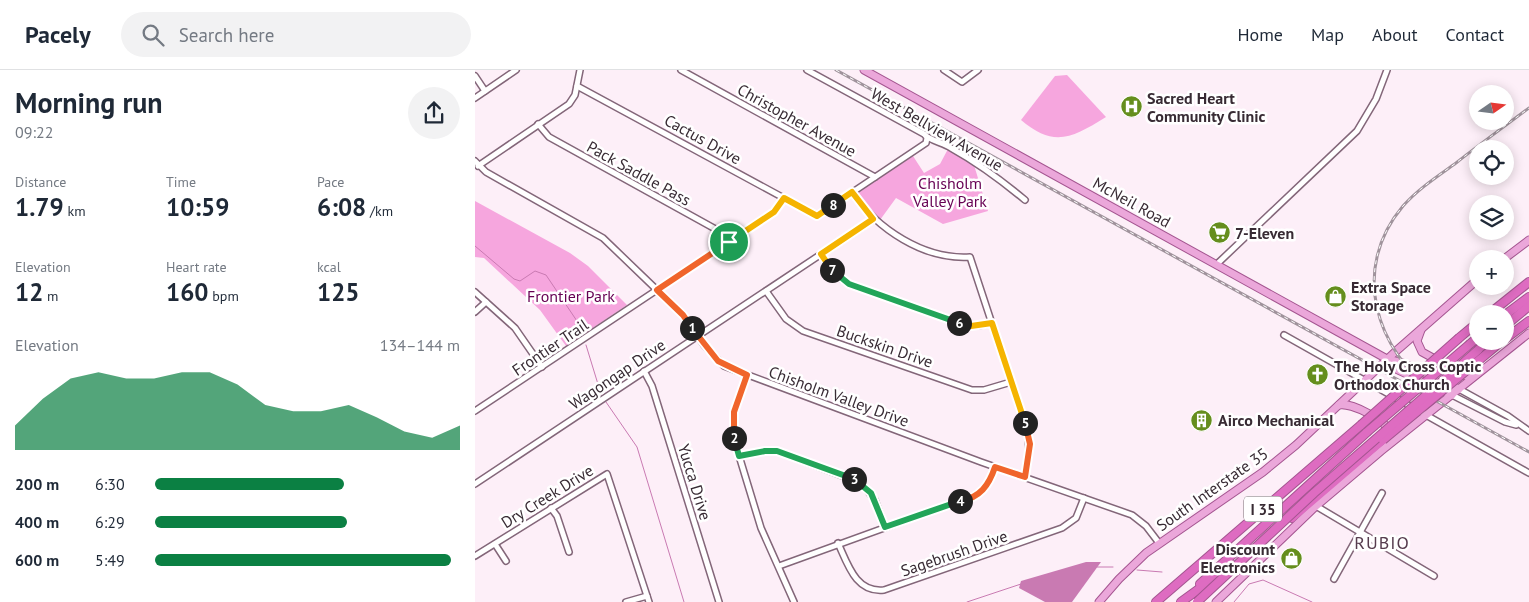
<!DOCTYPE html>
<meta charset="utf-8">
<style>
body{margin:0;font-family:"PT Sans",sans-serif;background:#f2f2f3;color:#1f2937;height:100vh;display:flex;flex-direction:column;font-size:19px;white-space:nowrap}
*{box-sizing:border-box;margin:0}
p{font-size:16px;color:#747a83}
.icon{flex:none;width:28px;height:28px;fill:none;stroke:currentColor;stroke-width:2;stroke-linecap:round;stroke-linejoin:round}
.map{position:relative;flex:1;overflow:hidden}
.panel{display:flex;flex-direction:column;background:#fff;width:475px}
.panel>*{flex:none}
.needle{width:32px;rotate:76deg}
.tools{position:absolute;left:994px;top:15px;display:grid;gap:10px}
.tools a{display:grid;place-items:center;width:45px;height:45px;border-radius:50%;background:#fff;box-shadow:0 2px 12px #0003;font-size:25px}
.pin{position:absolute;display:grid;place-items:center;width:42px;height:42px;color:#fff;margin:-21px;border:2px solid #fff;border-radius:50%;box-shadow:0 1px 5px #0007}
.km{position:absolute;width:25px;height:25px;margin:-12px;border-radius:50%;background:#222;color:#fff;font-size:14px;line-height:25px;text-align:center}
.round{display:grid;place-items:center;flex:none;width:52px;height:52px;border-radius:26px;background:#f2f2f3}
.summary{display:flex;align-items:center;justify-content:space-between;height:85px;padding:0 15px}
h1{font-size:28px;font-weight:600;line-height:38px}
.stats{display:grid;grid-template-columns:repeat(3,1fr);gap:8px;height:85px;padding:5px 15px}
.stats div{display:grid;align-content:center}
.stats b{font-size:25px;font-weight:600}
.stats small{font-size:14px;font-weight:400}
.stats p{font-size:14px}
.chart{height:140px;padding:10px 15px}
.chart p{display:flex;justify-content:space-between}
.chart svg{width:100%;height:90px;margin-top:5px;fill:#0b8043;opacity:.7}
ul{padding:0 15px;list-style:none;font-size:16px}
li{display:grid;grid-template-columns:80px 60px 1fr;align-items:center;height:38px}
li i{height:12px;border-radius:6px;background:#0b8043}
header{display:flex;align-items:center;gap:30px;box-sizing:border-box;height:70px;padding:0 25px;background:#fff;border-bottom:1px solid #e0e1e3}
header strong{font-size:24px}
nav{display:flex;gap:28px;margin-inline-start:auto;font-size:18px}
.search{width:350px;height:45px;background:#f2f2f3;display:flex;align-items:center;gap:12px;box-sizing:border-box;padding:0 18px;border-radius:28px;color:#747a83;font-size:19px}
main{display:flex;flex:1;min-height:0}
.map>svg:first-child{display:block}
</style>
<header>
<strong>Pacely</strong>
<div class="search"><svg class="icon" aria-label="search" viewBox="0 0 24 24"><circle cx="10" cy="10" r="6"/><path d="M15 15l6 6"/></svg>Search here</div>
<nav><a>Home</a><a>Map</a><a>About</a><a>Contact</a></nav>
</header>
<main>
<section class="panel">
<div class="summary"><div><h1>Morning run</h1><p>09:22</p></div><a class="round"><svg class="icon" aria-label="share" viewBox="0 0 24 24"><path d="M12 15V3M7 8l5-5 5 5M5 13v7h14v-7"/></svg></a></div>
<div class="stats">
<div><p>Distance</p><b>1.79<small> km</small></b></div>
<div><p>Time</p><b>10:59</b></div>
<div><p>Pace</p><b>6:08<small> /km</small></b></div>
</div>
<div class="stats">
<div><p>Elevation</p><b>12<small> m</small></b></div>
<div><p>Heart rate</p><b>160<small> bpm</small></b></div>
<div><p>kcal</p><b>125</b></div>
</div>
<div class="chart"><p><span>Elevation</span>134–144 m</p>
<svg viewBox="0 0 160 44" preserveAspectRatio="none"><path d="M0 44V32L10 19L20 9L30 6L40 9L50 9L60 6L70 6L80 12L90 22L100 25L110 25L120 22L130 28L140 35L150 38L160 32V44z"/></svg>
</div>
<ul>
<li><b>200 m</b>6:30<i style="width:62%"></i></li>
<li><b>400 m</b>6:29<i style="width:63%"></i></li>
<li><b>600 m</b>5:49<i style="width:97%"></i></li>
</ul>
</section>
<div class="map">
<svg width="1054" height="532" viewBox="0 0 1054 532">
<rect width="100%" height="100%" fill="#fdeff8"/>
<!-- green -->
<g fill="#f6a6de">
<path d="M592,5L631,47C597,68 579,78 546,50L580,6Z"/>
<polygon points="473,79 499,95 513,141 468,154 421,128 405,150 382,123 438,86 449,103 465,94"/>
<polygon points="0,131 95,183 113,196 152,235 91,276 65,240 9,188 0,187"/>
</g>
<!-- water -->
<polygon fill="#c97ab2" points="611,492 626,492 597,532 570,532 544,518 546,511"/>
<g fill="none" stroke-linecap="round" stroke-linejoin="round">
<!-- stream -->
<g stroke="#c97ab2" stroke-width="1">
<polyline points="0,176 39,209 45,211 60,201 71,205 108,260"/>
<polyline points="111,275 126,324"/>
<polyline points="131,332 162,377 209,532"/>
<polyline points="622,497 638,497"/>
<polyline points="662,500 687,502"/>
<polyline points="492,532 546,514"/>
<polyline points="759,532 774,514 788,510 837,532"/>
</g>
<defs>
<g id="minor">
<polyline points="206,0 400,107"/>
<path d="M332,0L449,64C453,70 469,73 476,78C503,93 526,110 550,130"/>
<polyline points="469,0 487,12 503,0"/>
<polyline points="0,6 10,21"/>
<polyline points="102,16 342,146 451,73 452,68"/>
<polyline points="0,28 41,0"/>
<polyline points="63,54 74,67 244,161 254,172"/>
<polyline points="0,91 11,102 128,168 208,245 229,275 249,296 506,392 657,445 671,456 684,473"/>
<polyline points="3,96 94,34 100,25 105,0"/>
<path d="M377,122C402,159 449,190 495,187L553,363L554,381L550,407"/>
<polyline points="346,184 361,205 374,214 491,255 502,256 517,253"/>
<polyline points="742,194 882,61 901,29 912,0"/>
<polyline points="291,221 311,249 328,261 497,320 509,320 536,312"/>
<polyline points="0,222 40,258 67,297"/>
<polyline points="0,242 11,232"/>
<polyline points="809,265 1054,403"/>
<polyline points="169,301 177,316 244,532"/>
<polyline points="272,305 259,342 258,366 286,458 319,532"/>
<polyline points="984,319 1033,346 1054,361"/>
<polyline points="977,325 1030,352 1041,355"/>
<polyline points="0,341 299,142 309,128"/>
<polyline points="264,386 290,381 302,381 386,413 400,430 410,457"/>
<polyline points="0,414 399,149"/>
<polyline points="841,436 959,506"/>
<polyline points="76,438 82,446 94,482"/>
<path d="M363,473C373,495 381,523 409,520L587,458L601,448L609,428"/>
<polyline points="20,474 31,491"/>
<polyline points="0,486 132,404 174,532"/>
<path d="M304,496L481,432C503,428 513,418 520,397"/>
<polyline points="859,509 907,423"/>
<polyline points="151,532 172,526"/>
</g>
<g id="major">
<polyline points="389,0 912,289 923,300 977,325"/>
<polyline points="1029,189 1054,170"/>
<polyline points="946,260 942,271 947,282 991,306 1000,304"/>
<polyline points="912,289 928,293 984,319"/>
<path d="M864,335C876,332 913,351 915,363"/>
<polyline points="624,532 644,509 671,483 788,402 821,375 920,282 1002,210"/>
<polyline points="741,532 841,436 906,381 1054,263"/>
</g>
<g id="highway">
<polyline points="1014,244 1054,212"/>
<polyline points="1030,245 1054,227"/>
<polyline points="1030,256 1054,236"/>
<polyline points="984,268 1002,253"/>
<polyline points="1030,269 1054,251"/>
<polyline points="995,274 1002,268"/>
<polyline points="1003,280 1012,271"/>
<polyline points="817,448 908,370"/>
<polyline points="725,514 892,362"/>
<polyline points="681,532 886,355"/>
<polyline points="706,532 757,495"/>
</g>
</defs>
<!-- minor casing -->
<use href="#minor" stroke="#836679" stroke-width="8"/>
<!-- major casing -->
<use href="#major" stroke="#a45590" stroke-width="9"/>
<!-- highway casing -->
<use href="#highway" stroke="#a45590" stroke-width="10"/>
<!-- minor -->
<use href="#minor" stroke="#fff" stroke-width="5"/>
<!-- major -->
<use href="#major" stroke="#eba7da" stroke-width="7"/>
<!-- highway -->
<use href="#highway" stroke="#de6cc1" stroke-width="8"/>
<defs>
<g id="rail">
<polyline points="361,0 1054,382"/>
<path d="M962,325C900,280 875,199 928,136C943,119 963,106 981,93C1005,74 1030,56 1054,38"/>
</g>
</defs>
<!-- rail casing -->
<use href="#rail" stroke="#a0939c" stroke-width="3"/>
<!-- rail -->
<use href="#rail" stroke="#fff" stroke-width="1" stroke-dasharray="4" stroke-linecap="butt"/>
<defs>
<g id="highway-bridge">
<polyline points="886,355 984,268"/>
<polyline points="892,362 995,274"/>
<polyline points="908,370 1027,271"/>
<polyline points="722,532 839,423 1003,280"/>
</g>
</defs>
<!-- highway-bridge casing -->
<use href="#highway-bridge" stroke="#a45590" stroke-width="10" stroke-linecap="butt"/>
<!-- highway-bridge -->
<use href="#highway-bridge" stroke="#de6cc1" stroke-width="8"/>
</g>
<g fill="none" stroke-linecap="round" stroke-linejoin="round">
<defs>
<polyline id="split-1" points="217,258 208,245 182,220 254,172"/>
<polyline id="split-2" points="217,258 243,291 272,305 259,342 259,368"/>
<polyline id="split-3" points="259,368 264,386 290,381 302,381 379,409"/>
<polyline id="split-4" points="379,409 396,423 410,457 485,431"/>
<path id="split-5" d="M485,431C505,428 514,415 520,397L550,407L555,374L550,353"/>
<polyline id="split-6" points="484,253 496,256 517,253 550,353"/>
<polyline id="split-7" points="357,200 374,214 484,253"/>
<polyline id="split-8" points="357,200 346,184 398,149 377,122 358,135"/>
<polyline id="split-9" points="254,172 299,142 309,128 342,146 358,135"/>
</defs>
<!-- split-1 casing -->
<use href="#split-1" stroke="#fff" stroke-width="10"/>
<!-- split-2 casing -->
<use href="#split-2" stroke="#fff" stroke-width="10"/>
<!-- split-3 casing -->
<use href="#split-3" stroke="#fff" stroke-width="10"/>
<!-- split-4 casing -->
<use href="#split-4" stroke="#fff" stroke-width="10"/>
<!-- split-5 casing -->
<use href="#split-5" stroke="#fff" stroke-width="10"/>
<!-- split-6 casing -->
<use href="#split-6" stroke="#fff" stroke-width="10"/>
<!-- split-7 casing -->
<use href="#split-7" stroke="#fff" stroke-width="10"/>
<!-- split-8 casing -->
<use href="#split-8" stroke="#fff" stroke-width="10"/>
<!-- split-9 casing -->
<use href="#split-9" stroke="#fff" stroke-width="10"/>
<!-- split-1 -->
<use href="#split-1" stroke="#f0652b" stroke-width="6"/>
<!-- split-2 -->
<use href="#split-2" stroke="#f0652b" stroke-width="6"/>
<!-- split-3 -->
<use href="#split-3" stroke="#22a559" stroke-width="6"/>
<!-- split-4 -->
<use href="#split-4" stroke="#22a559" stroke-width="6"/>
<!-- split-5 -->
<use href="#split-5" stroke="#f0652b" stroke-width="6"/>
<!-- split-6 -->
<use href="#split-6" stroke="#f5b400" stroke-width="6"/>
<!-- split-7 -->
<use href="#split-7" stroke="#22a559" stroke-width="6"/>
<!-- split-8 -->
<use href="#split-8" stroke="#f5b400" stroke-width="6"/>
<!-- split-9 -->
<use href="#split-9" stroke="#f5b400" stroke-width="6"/>
</g>
<!-- icons -->
<defs>
<symbol id="hospital-disc" viewBox="-11 -11 22 22"><circle r="9.5" fill="#658e1d" stroke="#fff"/><path d="M-5-5h3v3.5h4V-5h3V5h-3V1.5h-4V5h-3Z" fill="#fff"/></symbol>
<symbol id="supermarket-disc" viewBox="-11 -11 22 22"><circle r="9.5" fill="#658e1d" stroke="#fff"/><path d="M-6-5.5h2.5l.6 2H6L4.5 2H-2.5L-4.4-4H-6ZM-1.5 3.2a1.3 1.3 0 1 0 .1 0ZM3 3.2a1.3 1.3 0 1 0 .1 0Z" fill="#fff"/></symbol>
<symbol id="shop-disc" viewBox="-11 -11 22 22"><circle r="9.5" fill="#658e1d" stroke="#fff"/><path d="M-5-2.5h2.3a2.7 3.5 0 0 1 5.4 0H5L5.5 6h-11ZM-1.5-2.5h3a1.5 2.3 0 0 0-3 0Z" fill="#fff"/></symbol>
<symbol id="church-disc" viewBox="-11 -11 22 22"><circle r="9.5" fill="#658e1d" stroke="#fff"/><path d="M-1.2-6h2.4v3.5h3.3v2.4h-3.3V6h-2.4V-.1h-3.3v-2.4h3.3Z" fill="#fff"/></symbol>
<symbol id="building-disc" viewBox="-11 -11 22 22"><circle r="9.5" fill="#658e1d" stroke="#fff"/><path d="M-4-6H4V6H1V3H-1V6H-4ZM-2.5-4.3h1.7v1.8h-1.7ZM.8-4.3h1.7v1.8H.8ZM-2.5-1h1.7V.8h-1.7ZM.8-1h1.7V.8H.8Z" fill="#fff"/></symbol>
</defs>
<g fill-rule="evenodd">
<use href="#hospital-disc" x="644" y="24" width="25" height="25"/>
<use href="#supermarket-disc" x="732" y="150" width="25" height="25"/>
<use href="#shop-disc" x="848" y="214" width="25" height="25"/>
<use href="#church-disc" x="830" y="292" width="25" height="25"/>
<use href="#building-disc" x="714" y="338" width="25" height="25"/>
<use href="#shop-disc" x="804" y="476" width="25" height="25"/>
</g>
<g text-anchor="middle" dominant-baseline="central" stroke-width="5" stroke-linejoin="round" paint-order="stroke">
<!-- shield labels -->
<rect fill="#fff" stroke="#746b71" stroke-width="1" x="769" y="426.5" width="38" height="25" rx="4"/>
<g font-size="15" font-weight="bold" fill="#382b34">
<text x="788" y="439">I 35</text>
</g>
<!-- poi labels -->
<g font-size="16" font-weight="bold" fill="#382b34" stroke="#fff" text-anchor="start">
<text x="672" y="28">Sacred Heart<tspan x="672" dy="18">Community Clinic</tspan></text>
<text x="760" y="163">7-Eleven</text>
<text x="876" y="217">Extra Space<tspan x="876" dy="18">Storage</tspan></text>
<text x="859" y="296">The Holy Cross Coptic<tspan x="859" dy="18">Orthodox Church</tspan></text>
<text x="743" y="350">Airco Mechanical</text>
<text x="800" y="479" text-anchor="end">Discount<tspan x="800" dy="18">Electronics</tspan></text>
</g>
<!-- street labels -->
<g font-size="16" fill="#382b34" stroke="#fff">
<text transform="translate(322 50) rotate(29)">Christopher Avenue</text>
<text transform="translate(462 59) rotate(30)">West Bellview Avenue</text>
<text transform="translate(228 69) rotate(29)">Cactus Drive</text>
<text transform="translate(164 103) rotate(29)">Pack Saddle Pass</text>
<text transform="translate(657 132) rotate(29)">McNeil Road</text>
<text transform="translate(410 276) rotate(19)">Buckskin Drive</text>
<text transform="translate(75 277) rotate(-34)">Frontier Trail</text>
<text transform="translate(142 304) rotate(-34)">Wagongap Drive</text>
<text transform="translate(364 326) rotate(20)">Chisholm Valley Drive</text>
<text transform="translate(220 412) rotate(73)">Yucca Drive</text>
<text transform="translate(737 419) rotate(-35)">South Interstate 35</text>
<text transform="translate(72 426) rotate(-32)">Dry Creek Drive</text>
<text transform="translate(479 483) rotate(-19)">Sagebrush Drive</text>
</g>
<!-- park labels -->
<g font-size="16" fill="#660153" stroke="#fff">
<text x="475" y="113">Chisholm<tspan x="475" dy="18">Valley Park</tspan></text>
<text x="96" y="226">Frontier Park</text>
</g>
<!-- neighbourhood labels -->
<g font-size="18" letter-spacing="1" fill="#563c4e" stroke="#fff">
<text x="907" y="472">RUBIO</text>
</g>
</g>
</svg>
<div class="tools">
<a><svg class="needle" viewBox="-14 -14 28 28"><path d="M0-13l5 13h-10z" fill="#e53935"/><path d="M0 13l5-13h-10z" fill="#747a83"/></svg></a>
<a><svg class="icon" aria-label="locate" viewBox="0 0 24 24"><circle cx="12" cy="12" r="6"/><path d="M12 2v4M12 18v4M2 12h4M18 12h4"/></svg></a>
<a><svg class="icon" aria-label="layers" viewBox="0 0 24 24"><path d="M12 4l9 5-9 5-9-5zM3 14l9 5 9-5"/></svg></a>
<a>+</a>
<a>−</a>
</div>
<div class="pin" style="left:254px;top:172px;background:#1e9e55"><svg class="icon" aria-label="arrive" viewBox="0 0 24 24"><path d="M6 21V4h12l-3 4 3 4H6"/></svg></div>
<b class="km" style="left:217px;top:258px">1</b>
<b class="km" style="left:259px;top:368px">2</b>
<b class="km" style="left:379px;top:409px">3</b>
<b class="km" style="left:485px;top:431px">4</b>
<b class="km" style="left:550px;top:353px">5</b>
<b class="km" style="left:484px;top:253px">6</b>
<b class="km" style="left:357px;top:200px">7</b>
<b class="km" style="left:358px;top:135px">8</b>
</div>
</main>
